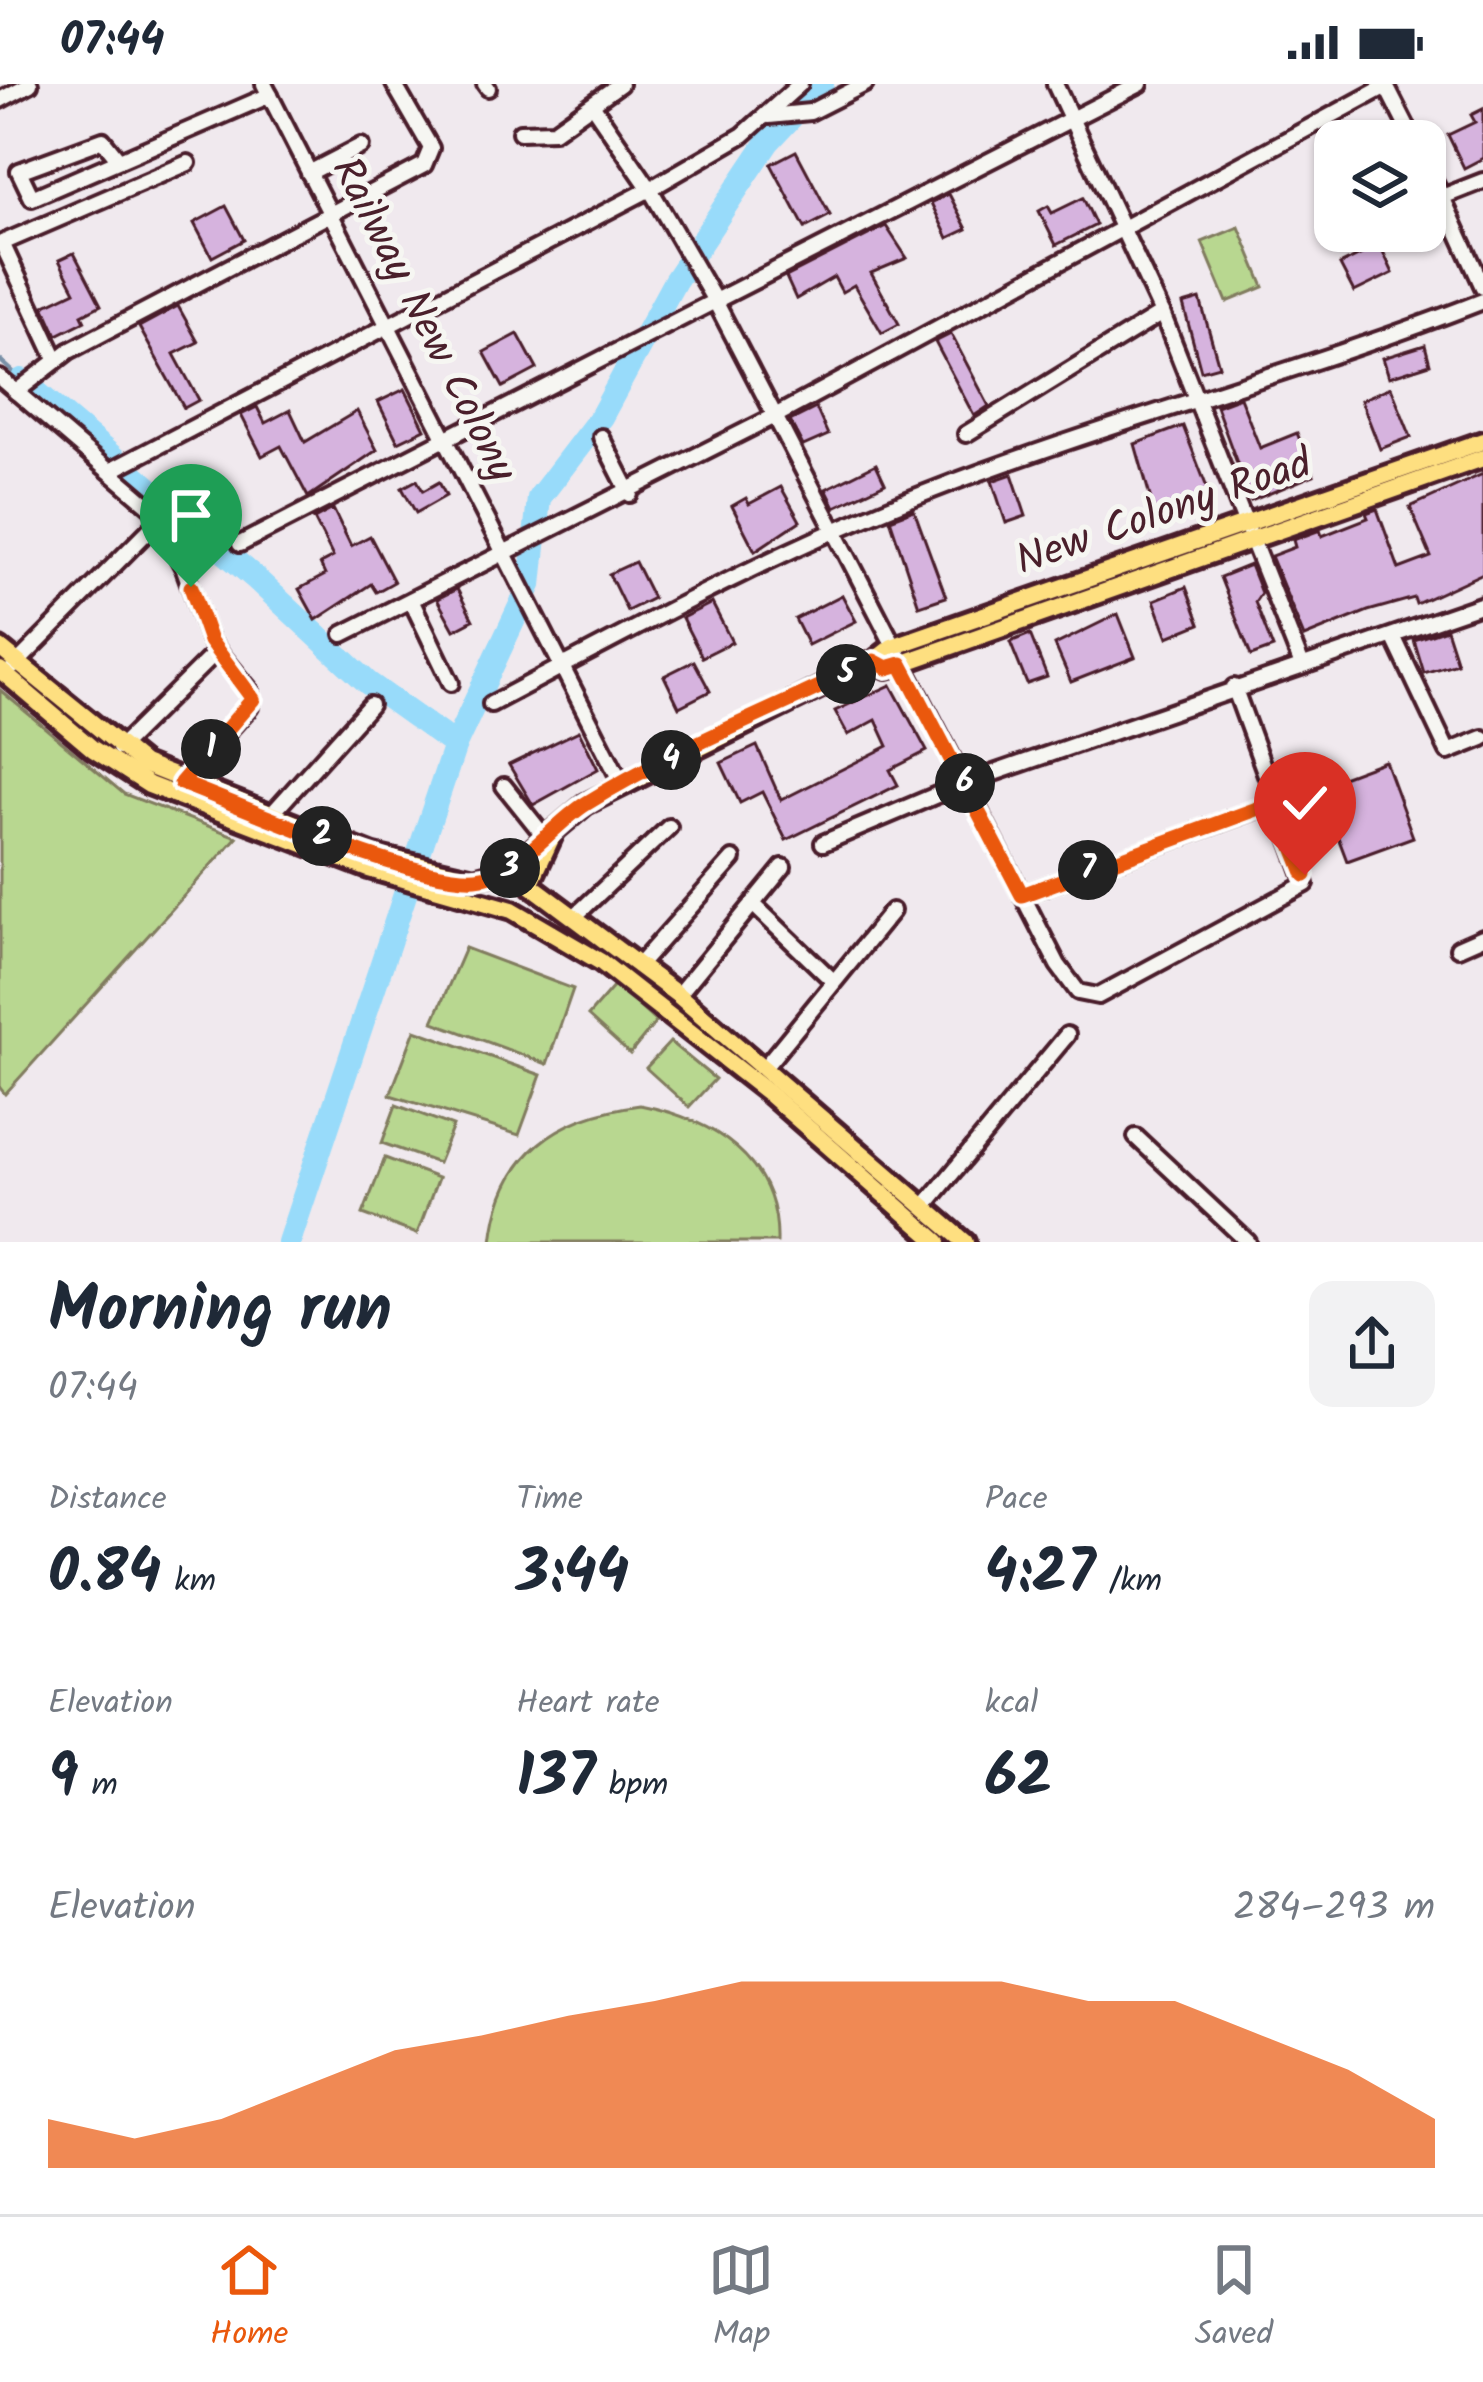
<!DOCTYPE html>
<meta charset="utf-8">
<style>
body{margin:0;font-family:Kalam,sans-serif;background:#f2f2f3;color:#1f2937;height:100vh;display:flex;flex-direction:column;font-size:45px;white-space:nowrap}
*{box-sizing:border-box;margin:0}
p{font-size:39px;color:#747a83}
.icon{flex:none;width:66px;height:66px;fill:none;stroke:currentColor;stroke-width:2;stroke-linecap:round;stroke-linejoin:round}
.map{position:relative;height:1158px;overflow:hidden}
.panel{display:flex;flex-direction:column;background:#fff;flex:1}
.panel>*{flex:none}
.fabs{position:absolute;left:1314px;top:36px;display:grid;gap:24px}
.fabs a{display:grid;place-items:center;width:132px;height:132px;border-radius:24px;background:#fff;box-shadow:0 3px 9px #0004;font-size:60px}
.pin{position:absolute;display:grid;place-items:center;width:102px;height:102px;color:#fff;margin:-123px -51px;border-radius:50% 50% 50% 0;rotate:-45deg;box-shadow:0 0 12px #0007}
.pin .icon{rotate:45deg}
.km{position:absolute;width:60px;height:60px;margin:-30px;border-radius:50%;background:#222;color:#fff;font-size:33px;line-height:60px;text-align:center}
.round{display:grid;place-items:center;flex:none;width:126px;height:126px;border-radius:24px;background:#f2f2f3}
.head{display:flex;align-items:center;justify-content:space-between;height:204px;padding:0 48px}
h1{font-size:66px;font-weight:600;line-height:90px}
.metrics{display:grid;grid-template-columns:repeat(3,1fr);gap:18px;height:204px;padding:12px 48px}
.metrics div{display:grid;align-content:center}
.metrics b{font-size:60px;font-weight:600}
.metrics small{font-size:33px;font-weight:400}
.metrics p{font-size:33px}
.chart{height:336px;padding:24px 48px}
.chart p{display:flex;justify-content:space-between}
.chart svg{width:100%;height:216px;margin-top:12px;fill:#ea580c;opacity:.7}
.status{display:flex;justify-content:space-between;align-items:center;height:84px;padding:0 60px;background:#fff;direction:ltr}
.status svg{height:33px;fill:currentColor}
.tabs{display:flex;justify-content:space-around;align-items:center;height:168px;border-top:3px solid #e0e1e3;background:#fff;font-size:33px;color:#747a83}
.tabs a{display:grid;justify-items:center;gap:6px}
.tabs .selected{color:#ea580c}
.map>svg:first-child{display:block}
</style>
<div class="status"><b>07:44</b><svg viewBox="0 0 49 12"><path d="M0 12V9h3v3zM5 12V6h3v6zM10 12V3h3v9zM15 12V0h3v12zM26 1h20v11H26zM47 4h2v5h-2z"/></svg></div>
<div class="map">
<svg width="1483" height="1158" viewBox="0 0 1483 1158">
<rect width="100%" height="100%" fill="#f0e9ee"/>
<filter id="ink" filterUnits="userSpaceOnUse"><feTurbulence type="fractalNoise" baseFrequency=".00833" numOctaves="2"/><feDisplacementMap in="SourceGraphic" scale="24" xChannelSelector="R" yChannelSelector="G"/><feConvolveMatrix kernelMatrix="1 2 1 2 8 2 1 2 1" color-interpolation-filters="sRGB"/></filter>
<g filter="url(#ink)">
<!-- green -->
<g fill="#b8d790" stroke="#817b5e" stroke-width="3">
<polygon points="1239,143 1264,203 1227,218 1202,158"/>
<polygon points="0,606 124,710 237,753 5,1010 0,1004"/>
<polygon points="465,864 573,905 547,980 433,938"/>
<polygon points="615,901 656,938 630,970 588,932"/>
<polygon points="415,946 541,991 519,1051 390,1011"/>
<polygon points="670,958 715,995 689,1023 646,984"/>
<polygon points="396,1021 453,1042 438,1079 382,1059"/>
<path d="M640,1021C712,1035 779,1075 777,1158H492C501,1069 557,1032 640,1021Z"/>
<polygon points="385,1074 438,1094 417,1150 363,1130"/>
</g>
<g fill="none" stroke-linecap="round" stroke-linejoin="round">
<!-- stream -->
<polyline stroke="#7990a7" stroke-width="4.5" points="0,276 22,296"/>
<!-- river -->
<g stroke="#98dbfa" stroke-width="24">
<polyline points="22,296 254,493 368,599 455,661"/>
<polyline points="289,1158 455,661 530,501 539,414 601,333 675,197 768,58 822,0"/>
</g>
</g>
<!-- building -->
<g fill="#d6b3de" stroke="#4a1f2b" stroke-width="3">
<polygon points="1483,25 1483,74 1464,84 1448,51 1475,38 1471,31"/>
<polygon points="796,67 830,131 805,144 771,80"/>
<polygon points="949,110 967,145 948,154 931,119"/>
<polygon points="1083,114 1096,141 1056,161 1039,127 1048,122 1052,129"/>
<polygon points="226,122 244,156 212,173 194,139"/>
<polygon points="886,142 907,174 871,189 899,240 882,249 854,201 842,208 834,193 796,215 786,193"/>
<polygon points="1380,161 1393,189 1354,208 1340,181"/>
<polygon points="74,169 101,221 82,231 85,237 57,251 44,222 75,207 59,176"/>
<polygon points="1200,215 1219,282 1201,287 1183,220"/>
<polygon points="178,222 198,258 174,270 199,316 184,324 139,243"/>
<polygon points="518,250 537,285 503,303 484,268"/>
<polygon points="951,250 989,322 974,332 935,258"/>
<polygon points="1425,261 1430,280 1389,293 1383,274"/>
<polygon points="1391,303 1411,353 1380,365 1361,316"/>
<polygon points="405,305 425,345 398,358 378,318"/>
<polygon points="1240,313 1260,364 1297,349 1314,391 1251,417 1216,322"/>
<polygon points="257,323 265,339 290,326 305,358 357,327 377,366 308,413 281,362 262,372 241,331"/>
<polygon points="816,324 828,351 803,362 790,337"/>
<polygon points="1183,342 1213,419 1157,437 1135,360"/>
<polygon points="876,380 885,399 835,423 826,405"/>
<polygon points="1012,390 1026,432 1006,439 992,397"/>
<polygon points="1483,390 1483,489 1416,520 1414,514 1368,527 1304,553 1271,472 1295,463 1293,456 1320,446 1322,452 1368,434 1366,429 1377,425 1399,485 1431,473 1410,423"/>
<polygon points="417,396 423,407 439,398 446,412 416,429 402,404"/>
<polygon points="781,403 800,437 755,467 732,422 746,414 749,420"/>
<polygon points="333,425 351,462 370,452 394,498 376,508 371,500 316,536 299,505 325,491 320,480 333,473 314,435"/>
<polygon points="914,426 946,513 919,522 890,435"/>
<polygon points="635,478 653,514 627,527 609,490"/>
<polygon points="1250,481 1261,509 1255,518 1273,564 1251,572 1220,493"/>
<polygon points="1186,503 1200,540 1168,553 1154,516"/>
<polygon points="457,505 473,536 454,546 437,515"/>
<polygon points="842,511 856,537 808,561 795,535"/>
<polygon points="712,519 732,558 702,573 682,534"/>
<polygon points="1118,530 1135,573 1071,598 1055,561"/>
<polygon points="1446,545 1457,579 1424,589 1414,556"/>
<polygon points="1030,550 1047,593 1027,600 1010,558"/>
<polygon points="694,577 710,607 679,623 664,592"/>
<polygon points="891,601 927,667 890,686 898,701 786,756 762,708 740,719 721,679 757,662 781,716 888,662 876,636 848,651 835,627"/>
<polygon points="579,647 598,685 533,721 509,681"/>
<polygon points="1385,677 1413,753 1347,777 1330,732 1297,744 1286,714"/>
</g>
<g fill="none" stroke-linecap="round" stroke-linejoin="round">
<defs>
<g id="minor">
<polyline points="264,0 622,700"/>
<polyline points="485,0 488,4"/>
<polyline points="1055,0 1162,229 1301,579"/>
<polyline points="1140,0 715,217 775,332 1386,2 1414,57"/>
<polyline points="0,16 30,0"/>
<polyline points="593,22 650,105 743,51 800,0"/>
<polyline points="769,32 810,28 865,0"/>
<polyline points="520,48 554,47 620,0"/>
<polyline points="119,76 103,56 19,87 32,114 270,11"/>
<polyline points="1425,79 1442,113 1483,97"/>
<polyline points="309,89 361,62"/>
<polyline points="1442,113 1483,203"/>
<polyline points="56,275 2,159 188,79"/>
<polyline points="0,294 152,424 184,485 210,557 250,606 250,623 181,699"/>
<polyline points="16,308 69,267 424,81 431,64 394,0"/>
<polyline points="966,350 1162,229"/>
<polyline points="601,353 630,410"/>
<polyline points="110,387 650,105 715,217 240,460"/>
<polyline points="411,516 451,599"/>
<polyline points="343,550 775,332 965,699 1483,520"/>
<polyline points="1393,552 1448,668 1483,654"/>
<polyline points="13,583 160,435"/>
<path d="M491,620C635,544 781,464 933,406C1114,336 1302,288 1483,217"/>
<polyline points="119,664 217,567"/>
<polyline points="504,702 544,752"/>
<polyline points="270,732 370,621"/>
<polyline points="823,759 965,699 1058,881 1078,908 1098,912 1306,800 1234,603"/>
<polyline points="1022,811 1275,719"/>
<polyline points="754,821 833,897"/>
<polyline points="574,833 669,743"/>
<polyline points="1458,864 1483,853"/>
<polyline points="638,882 733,775"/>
<polyline points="678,911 783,783"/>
<polyline points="764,984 892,827"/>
<polyline points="1136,1053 1248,1158"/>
<polyline points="924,1123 1067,951"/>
</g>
<g id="major">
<polyline points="0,564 143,680 374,771 474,794 510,784 586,720 874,577 892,563 1483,357"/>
<polyline points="874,577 887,584 901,580 1483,374"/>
<polyline points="0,586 93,665 149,701 369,785 512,826 601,878 768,1009 938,1158"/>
<polyline points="510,784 523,788 532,802 678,911 965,1158"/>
<polyline points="531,798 555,746"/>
</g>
</defs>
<!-- minor casing -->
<use href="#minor" stroke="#4a1f2b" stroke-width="22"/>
<!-- major casing -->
<use href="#major" stroke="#4a1f2b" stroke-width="26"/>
<!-- minor -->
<use href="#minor" stroke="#f6f6f2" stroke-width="14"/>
<!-- major -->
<use href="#major" stroke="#fedf80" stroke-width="16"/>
</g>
</g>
<g fill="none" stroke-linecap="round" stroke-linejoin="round" filter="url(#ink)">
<defs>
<path id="route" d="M191,503L210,557L253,615L181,699C248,724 411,798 476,794C519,791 551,741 587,719C677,663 779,624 874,577L887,584L901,580L1022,811L1276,718L1305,791"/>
</defs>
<!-- route casing -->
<use href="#route" stroke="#fff" stroke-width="24"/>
<!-- route -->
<use href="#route" stroke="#ea580c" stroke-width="15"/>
</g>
<g text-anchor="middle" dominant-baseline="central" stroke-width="10" stroke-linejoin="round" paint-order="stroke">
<!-- street labels -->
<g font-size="42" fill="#4a1f2b" stroke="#f6f6f2">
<text transform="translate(423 236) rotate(63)">Railway New Colony</text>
<text transform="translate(1164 429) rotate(-19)">New Colony Road</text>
</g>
</g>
</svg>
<div class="fabs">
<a><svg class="icon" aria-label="layers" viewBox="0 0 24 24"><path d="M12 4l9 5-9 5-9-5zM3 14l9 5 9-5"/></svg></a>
</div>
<div class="pin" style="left:191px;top:503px;background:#1e9e55"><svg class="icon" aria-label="arrive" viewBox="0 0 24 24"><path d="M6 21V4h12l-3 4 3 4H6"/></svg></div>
<div class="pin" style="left:1305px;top:791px;background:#d93025"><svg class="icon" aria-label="check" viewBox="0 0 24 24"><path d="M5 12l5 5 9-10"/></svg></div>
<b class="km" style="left:211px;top:665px">1</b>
<b class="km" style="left:322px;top:752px">2</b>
<b class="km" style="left:510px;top:784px">3</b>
<b class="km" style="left:671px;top:676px">4</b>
<b class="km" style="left:846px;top:590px">5</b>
<b class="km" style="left:965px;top:699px">6</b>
<b class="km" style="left:1088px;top:786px">7</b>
</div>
<section class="panel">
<div class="head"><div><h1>Morning run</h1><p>07:44</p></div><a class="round"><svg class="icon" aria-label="share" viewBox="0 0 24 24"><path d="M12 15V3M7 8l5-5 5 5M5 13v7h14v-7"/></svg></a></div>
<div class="metrics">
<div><p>Distance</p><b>0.84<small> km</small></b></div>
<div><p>Time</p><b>3:44</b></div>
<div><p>Pace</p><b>4:27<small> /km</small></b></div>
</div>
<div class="metrics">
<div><p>Elevation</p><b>9<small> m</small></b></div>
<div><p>Heart rate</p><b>137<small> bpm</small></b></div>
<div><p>kcal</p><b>62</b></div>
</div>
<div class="chart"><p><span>Elevation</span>284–293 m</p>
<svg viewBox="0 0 160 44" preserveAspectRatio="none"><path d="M0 44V34L10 38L20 34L30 27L40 20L50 17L60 13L70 10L80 6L90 6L100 6L110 6L120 10L130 10L140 17L150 24L160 34V44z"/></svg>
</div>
</section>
<nav class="tabs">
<a class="selected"><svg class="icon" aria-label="home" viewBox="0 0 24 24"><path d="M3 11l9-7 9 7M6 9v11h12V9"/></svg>Home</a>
<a><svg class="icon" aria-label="map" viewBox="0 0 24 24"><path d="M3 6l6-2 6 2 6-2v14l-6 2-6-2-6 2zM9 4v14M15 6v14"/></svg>Map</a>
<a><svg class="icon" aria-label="saved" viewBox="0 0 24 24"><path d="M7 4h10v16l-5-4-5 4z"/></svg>Saved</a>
</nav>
